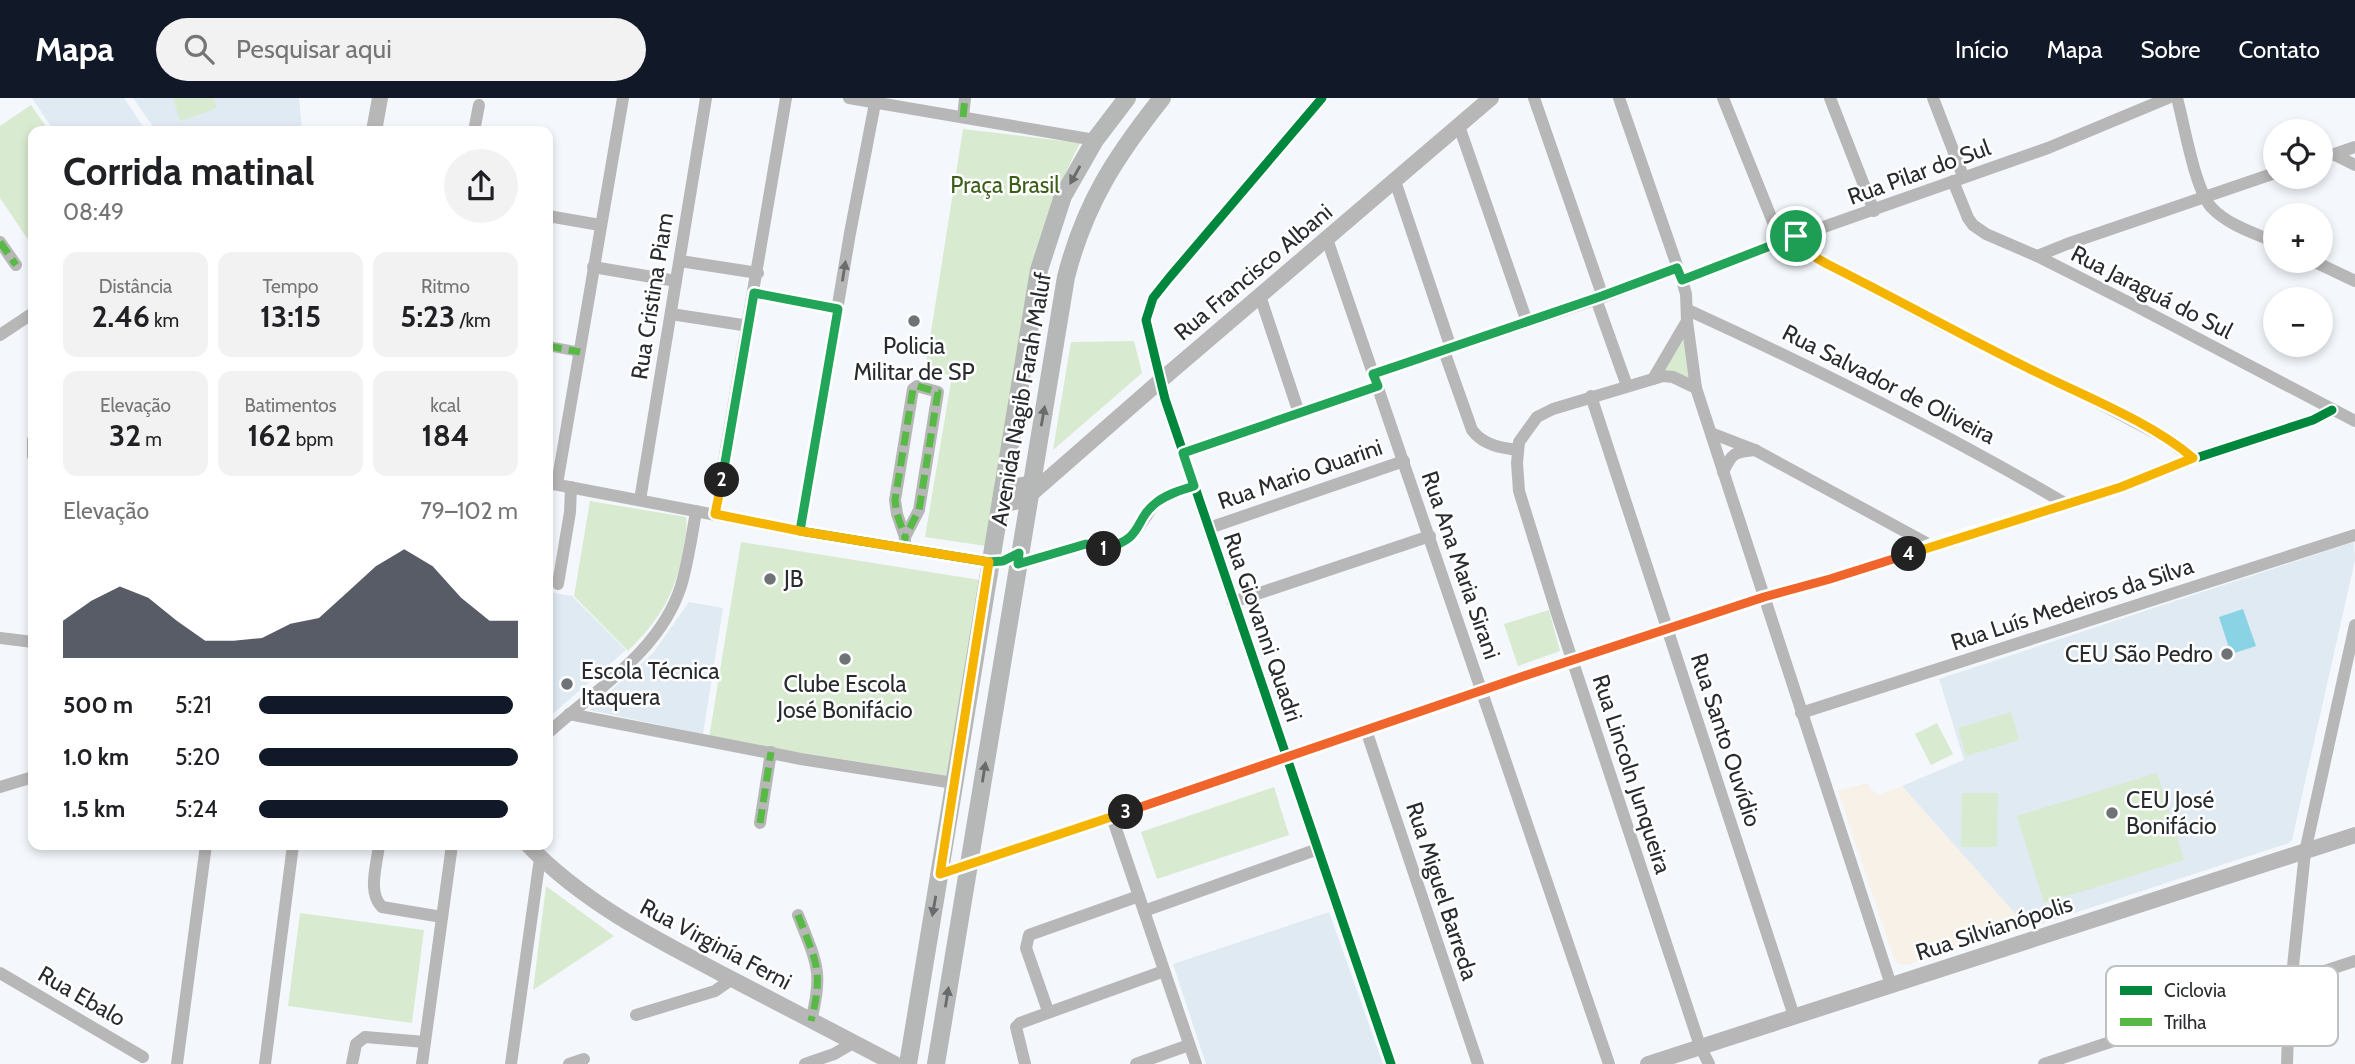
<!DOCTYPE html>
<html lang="pt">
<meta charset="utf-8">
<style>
body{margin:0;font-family:Cabin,sans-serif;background:#f2f2f2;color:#202124;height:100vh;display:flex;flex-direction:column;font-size:26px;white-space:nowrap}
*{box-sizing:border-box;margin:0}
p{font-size:23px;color:#757577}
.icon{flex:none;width:38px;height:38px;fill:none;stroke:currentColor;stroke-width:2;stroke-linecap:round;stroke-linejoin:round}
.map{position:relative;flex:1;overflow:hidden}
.details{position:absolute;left:28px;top:28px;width:525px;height:724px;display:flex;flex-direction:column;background:#fff;border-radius:14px;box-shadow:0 4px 10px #0003}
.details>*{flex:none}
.buttons{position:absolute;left:2263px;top:21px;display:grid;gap:14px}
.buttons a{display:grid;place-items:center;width:70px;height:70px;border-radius:50%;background:#fff;box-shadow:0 4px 10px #0003;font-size:35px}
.pin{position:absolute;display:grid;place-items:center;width:60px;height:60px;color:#fff;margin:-30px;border:4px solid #fff;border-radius:50%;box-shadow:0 2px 7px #0007}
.km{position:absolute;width:35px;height:35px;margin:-18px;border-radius:50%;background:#222;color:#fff;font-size:19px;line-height:35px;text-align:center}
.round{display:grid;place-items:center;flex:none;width:74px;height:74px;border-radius:37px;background:#f2f2f2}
.summary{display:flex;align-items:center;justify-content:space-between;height:119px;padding:0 35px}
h1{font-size:38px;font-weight:700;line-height:52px}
.stats{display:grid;grid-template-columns:repeat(3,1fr);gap:10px;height:119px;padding:7px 35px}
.stats div{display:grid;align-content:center;border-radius:14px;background:#f2f2f2;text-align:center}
.stats b{font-size:30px;font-weight:700}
.stats small{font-size:19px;font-weight:400}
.stats p{font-size:19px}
.chart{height:196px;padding:14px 35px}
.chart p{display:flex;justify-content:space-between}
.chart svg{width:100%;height:126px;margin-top:7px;fill:#111827;opacity:.7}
ul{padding:0 35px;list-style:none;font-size:23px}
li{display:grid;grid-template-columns:112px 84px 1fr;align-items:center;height:52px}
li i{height:18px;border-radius:9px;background:#111827}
header{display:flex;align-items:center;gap:42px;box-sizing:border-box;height:98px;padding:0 35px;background:#111827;color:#fff}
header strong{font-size:33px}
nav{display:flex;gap:38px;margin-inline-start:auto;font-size:24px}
.search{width:490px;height:63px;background:#f2f2f2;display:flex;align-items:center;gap:18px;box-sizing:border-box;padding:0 24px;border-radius:38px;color:#757577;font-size:26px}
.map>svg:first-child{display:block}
</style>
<header>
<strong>Mapa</strong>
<div class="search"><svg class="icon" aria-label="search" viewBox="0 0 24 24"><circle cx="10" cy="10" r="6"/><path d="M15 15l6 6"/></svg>Pesquisar aqui</div>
<nav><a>Início</a><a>Mapa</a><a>Sobre</a><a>Contato</a></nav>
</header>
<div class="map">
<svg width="2355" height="966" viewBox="0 0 2355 966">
<rect width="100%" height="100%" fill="#f4f8fc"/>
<!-- built -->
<g fill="#e0eaf2">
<polygon points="32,0 124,0 146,33 54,33"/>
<polygon points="133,0 299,0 302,33 156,33"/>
<polygon points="2354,444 2355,462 2292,742 2289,745 2028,830 1902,688 1964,662 1939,581"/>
<polygon points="548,494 572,498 626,552 548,620"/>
<polygon points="689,504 723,510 703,636 589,612 653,555"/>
<polygon points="1329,814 1383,966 1206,966 1173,866"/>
</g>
<!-- medical -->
<polygon fill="#f7f1e8" points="1866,685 1877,697 1902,688 2028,830 1907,867 1898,866 1894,861 1838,693"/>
<!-- green -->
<g fill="#d8ead0">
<polygon points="173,0 213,0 217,10 180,23"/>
<polygon points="31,7 49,33 33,33 33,149 0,100 0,28"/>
<path d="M963,31L1080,45C1057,90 1041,133 1029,182L986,448L925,439L952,278L925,272Z"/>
<polygon points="1684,239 1694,286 1656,277"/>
<polygon points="1134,243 1142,275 1053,352 1071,244"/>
<path d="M590,403L686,419C688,430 685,440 683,452C675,497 660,521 628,553L574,498Z"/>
<polygon points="741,444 980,482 949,678 709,640"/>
<polygon points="1549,512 1560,553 1518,568 1504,526"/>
<polygon points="2011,614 2019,642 1966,658 1958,630"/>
<polygon points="1937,625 1953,656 1931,667 1915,636"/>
<polygon points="2157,675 2184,762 2044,805 2017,718"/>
<polygon points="1274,689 1289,737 1157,781 1141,734"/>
<polygon points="1962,695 1998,695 1997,749 1961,749"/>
<polygon points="546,788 614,838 533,892"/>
<polygon points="300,815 424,832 412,925 288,908"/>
</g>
<!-- water -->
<polygon fill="#89d3e5" points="2243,511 2256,548 2231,556 2219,519"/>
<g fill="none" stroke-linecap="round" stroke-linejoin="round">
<!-- pedestrian -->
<polyline stroke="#b8b7b7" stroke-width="10" points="548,248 580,254"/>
<!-- minor -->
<g stroke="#b8b7b7" stroke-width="12">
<polyline points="849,0 1095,42"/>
<polyline points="1322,0 1169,180 1153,200 1146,222 1165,301 1391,966"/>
<polyline points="1534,0 1603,199"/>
<polyline points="1619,0 1682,182 1686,196 1687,223 1653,281"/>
<polyline points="1723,0 1781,144"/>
<polyline points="1830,0 1874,113"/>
<polyline points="1933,0 1963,78"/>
<path d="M2177,0C2184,25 2195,93 2212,110C2228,127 2254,135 2275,144"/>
<polyline points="963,19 965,0"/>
<polyline points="1459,28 1527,224"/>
<polyline points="474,33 479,7"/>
<polyline points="2335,57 2355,67"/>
<polyline points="2320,61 2355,49"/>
<polyline points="1395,83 1451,250"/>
<polyline points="1953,83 1968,120 1973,127 1986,136 2037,158 2130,205 2355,323"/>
<polyline points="548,118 600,127"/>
<polyline points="1796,138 1815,159 1827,166 1938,225 2078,294 2165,340 2193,361"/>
<polyline points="1327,141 1609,966"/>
<polyline points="0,144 16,167"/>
<polyline points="2037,158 2067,146 2275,75"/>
<polyline points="680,163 758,175"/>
<polyline points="2313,163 2355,183"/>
<polyline points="593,169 676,183"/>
<polyline points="1682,182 1781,144 2048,50 2168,0"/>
<polyline points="754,195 838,211"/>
<polyline points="1260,198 1299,315"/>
<polyline points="1596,201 1627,288"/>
<path d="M1688,212C1817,271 1944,334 2066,406"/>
<polyline points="671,216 749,228"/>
<polyline points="1687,223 1696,290 1891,887"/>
<polyline points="0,237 33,215"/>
<path d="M1444,253L1472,332C1483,347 1501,350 1518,352"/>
<polyline points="1373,276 1603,199 1677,170"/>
<polyline points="1696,290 1673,279 1663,278 1553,311 1537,319 1519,344 1517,365 1519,393 1558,519 1700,948 1709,966"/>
<polyline points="1591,298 1794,918"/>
<polyline points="1711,335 1755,352 1930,447"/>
<polyline points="33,342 33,358"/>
<polyline points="1183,355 1378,288"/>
<path d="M1723,374C1732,355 1734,354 1755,352"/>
<polyline points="548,385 800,433 989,464"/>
<polyline points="557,386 623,0"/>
<polyline points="640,402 706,0"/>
<polyline points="715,416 786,0"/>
<polyline points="1209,430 1404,363"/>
<polyline points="800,433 850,135 876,0"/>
<polyline points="905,450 905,439 919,412 938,294 917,288 913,291 895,402 897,416 905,439"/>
<polyline points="1018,466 1086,446 1099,451 1119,447 1135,435 1155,405 1172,395 1194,388"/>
<polyline points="558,486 570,414 571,389"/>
<polyline points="1233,504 1430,438"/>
<polyline points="0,540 33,544"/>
<polyline points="1801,615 2355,437"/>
<polyline points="569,616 801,661 954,685"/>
<polyline points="1366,632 1478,966"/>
<path d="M548,635C596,591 660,554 681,488C688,464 692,438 696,413"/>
<polyline points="0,689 33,679"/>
<polyline points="1112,719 1196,966"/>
<polyline points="760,725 771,654"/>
<path d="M379,747C377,766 367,795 382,809L442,819"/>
<polyline points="940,776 1764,499 1830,481 1895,461 1930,447 2121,389 2193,361 2313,322 2332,312"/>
<polyline points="1144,813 1318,751"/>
<path d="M798,817C816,864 824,872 811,923"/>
<polyline points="0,875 143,959"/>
<polyline points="1048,913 1026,850 1029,837 1139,798"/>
<polyline points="636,917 715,893 732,881"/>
<polyline points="177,966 206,747"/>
<polyline points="265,966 293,747"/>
<polyline points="352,966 356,946 365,939 425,944"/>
<polyline points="422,966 452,747"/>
<polyline points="511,966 540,760"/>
<polyline points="569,966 584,961"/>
<polyline points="805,966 834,956 853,945"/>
<polyline points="1025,966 1016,929 1020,925 1164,873"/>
<polyline points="1136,966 1189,947"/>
<polyline points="2044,966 2355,863"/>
<polyline points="2287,966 2289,906 2305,754 2355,527"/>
</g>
<!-- tertiary -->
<g stroke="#b8b7b7" stroke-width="16">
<polyline points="374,33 380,0"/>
<polyline points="1001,396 1017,388 1043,383"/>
<polyline points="1000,402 1010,405 1024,402 1160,283 1491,0"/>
<path d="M528,747C585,806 657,842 728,879C784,908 839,937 895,966"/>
<polyline points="1648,966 2355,737"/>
</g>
<!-- secondary -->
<g stroke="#b6b7b7" stroke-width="18">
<polyline points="908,966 1039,172 1063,98 1095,42 1127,0"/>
<path d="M936,966L1066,179C1085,105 1116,58 1162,0"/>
</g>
<!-- quiet -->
<g stroke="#58b947" stroke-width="7" stroke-dasharray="14 7" stroke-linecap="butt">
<polyline points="963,19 965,0"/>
<polyline points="0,144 16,167"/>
<polyline points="548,248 580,254"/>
<polyline points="905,450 905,439 919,412 938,294 917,288 913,291 895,402 897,416 905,439"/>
<polyline points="1018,466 1086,446 1099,451 1119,447 1135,435 1155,405 1172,395 1194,388"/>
<polyline points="760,725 771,654"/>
<path d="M798,817C816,864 824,872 811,923"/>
</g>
<defs>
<g id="cycleway">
<polyline points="1322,0 1169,180 1153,200 1146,222 1165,301 1391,966"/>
<polyline points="940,776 1764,499 1830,481 1895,461 1930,447 2121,389 2193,361 2313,322 2332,312"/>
</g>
</defs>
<!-- cycleway casing -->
<use href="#cycleway" stroke="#fff" stroke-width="13"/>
<!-- cycleway -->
<use href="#cycleway" stroke="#00873e" stroke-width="9"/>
</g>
<!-- one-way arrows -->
<defs><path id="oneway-solid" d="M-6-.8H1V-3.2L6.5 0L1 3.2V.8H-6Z" transform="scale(1.75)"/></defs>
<g fill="#686b6c">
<use href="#oneway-solid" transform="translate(1075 77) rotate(119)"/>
<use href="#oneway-solid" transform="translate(1043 318) rotate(-80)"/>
<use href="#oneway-solid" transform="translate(984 674) rotate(-81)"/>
<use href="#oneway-solid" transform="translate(934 808) rotate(100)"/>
<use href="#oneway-solid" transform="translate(947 899) rotate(-81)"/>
</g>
<use fill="#696b6c" href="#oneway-solid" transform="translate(844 173) rotate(-81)"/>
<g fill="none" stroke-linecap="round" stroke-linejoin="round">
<defs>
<path id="split-1" d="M1104,451C1146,440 1132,423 1157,404C1168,396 1181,392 1194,388L1183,355L1378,288L1373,276L1394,269L1602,198L1677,170L1682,182L1796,138"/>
<polyline id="split-2" points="722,382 754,195 838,211 800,433 989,464 1003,463 1019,455 1018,466 1086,446 1104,451"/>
<polyline id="split-3" points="722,382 715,416 800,433 989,464 940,776 1126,714"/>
<polyline id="split-4" points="1126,714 1530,576 1764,499 1830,481 1909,456"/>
<path id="split-5" d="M1796,138L1815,159L1827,166C1895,200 1961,237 2028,270C2079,296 2150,323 2193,360L2121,389L1909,456"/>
</defs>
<!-- split-1 casing -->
<use href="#split-1" stroke="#fff" stroke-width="14"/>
<!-- split-2 casing -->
<use href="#split-2" stroke="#fff" stroke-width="14"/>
<!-- split-3 casing -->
<use href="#split-3" stroke="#fff" stroke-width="14"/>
<!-- split-4 casing -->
<use href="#split-4" stroke="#fff" stroke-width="14"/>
<!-- split-5 casing -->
<use href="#split-5" stroke="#fff" stroke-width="14"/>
<!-- split-1 -->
<use href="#split-1" stroke="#22a559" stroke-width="9"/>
<!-- split-2 -->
<use href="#split-2" stroke="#22a559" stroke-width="9"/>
<!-- split-3 -->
<use href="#split-3" stroke="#f5b400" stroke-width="9"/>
<!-- split-4 -->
<use href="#split-4" stroke="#f0652b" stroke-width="9"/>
<!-- split-5 -->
<use href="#split-5" stroke="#f5b400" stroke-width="9"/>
</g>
<!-- markers -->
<g fill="#707376" stroke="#fff" stroke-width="2.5">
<circle cx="914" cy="223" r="7"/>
<circle cx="770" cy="481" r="7"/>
<circle cx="2227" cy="556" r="7"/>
<circle cx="845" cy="561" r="7"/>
<circle cx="567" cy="586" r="7"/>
<circle cx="2112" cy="715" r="7"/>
</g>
<g text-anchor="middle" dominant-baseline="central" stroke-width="5" stroke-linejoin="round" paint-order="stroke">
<!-- street labels -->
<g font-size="23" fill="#292c2e" stroke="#fff">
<text transform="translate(1919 74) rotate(-20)">Rua Pilar do Sul</text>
<text transform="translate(1253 174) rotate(-40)">Rua Francisco Albani</text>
<text transform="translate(2152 194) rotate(27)">Rua Jaraguá do Sul</text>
<text transform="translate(652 198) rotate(-81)">Rua Cristina Piam</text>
<text transform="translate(1889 286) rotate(27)">Rua Salvador de Oliveira</text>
<text transform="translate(1021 301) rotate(-80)">Avenida Nagib Farah Maluf</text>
<text transform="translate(1300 376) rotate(-19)">Rua Mario Quarini</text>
<text transform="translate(1461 467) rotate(71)">Rua Ana Maria Sirani</text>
<text transform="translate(2072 506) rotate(-18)">Rua Luís Medeiros da Silva</text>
<text transform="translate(1263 529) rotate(71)">Rua Giovanni Quadri</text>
<text transform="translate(1726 642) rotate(72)">Rua Santo Ouvídio</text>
<text transform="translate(1632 676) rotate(72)">Rua Lincoln Junqueira</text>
<text transform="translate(1442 793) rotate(72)">Rua Miguel Barreda</text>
<text transform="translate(1994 830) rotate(-18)">Rua Silvianópolis</text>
<text transform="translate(716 846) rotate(28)">Rua Virginía Ferni</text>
<text transform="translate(82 898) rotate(30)">Rua Ebalo</text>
</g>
<!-- park labels -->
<g font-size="23" fill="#3d5e18" stroke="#fff">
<text x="1005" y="87">Praça Brasil</text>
</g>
<!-- poi labels -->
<g font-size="23" fill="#292c2e" stroke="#fff" text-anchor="start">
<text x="914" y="248" text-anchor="middle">Policia<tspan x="914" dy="26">Militar de SP</tspan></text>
<text x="784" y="481">JB</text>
<text x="2213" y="556" text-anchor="end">CEU São Pedro</text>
<text x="581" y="573">Escola Técnica<tspan x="581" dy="26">Itaquera</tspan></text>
<text x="845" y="586" text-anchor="middle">Clube Escola<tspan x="845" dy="26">José Bonifácio</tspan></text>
<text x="2126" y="702">CEU José<tspan x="2126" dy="26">Bonifácio</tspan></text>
</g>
</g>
<!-- legend -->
<rect x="2106" y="868" width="232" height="80" rx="10" fill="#fff" stroke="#bfc0c0" stroke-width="2"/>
<rect x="2120" y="888" width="32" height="9" fill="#00873e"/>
<rect x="2120" y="920" width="32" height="8" fill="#58b947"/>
<g font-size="19" fill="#292c2e">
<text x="2164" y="899">Ciclovia</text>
<text x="2164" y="931">Trilha</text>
</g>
</svg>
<div class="buttons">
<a><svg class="icon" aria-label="locate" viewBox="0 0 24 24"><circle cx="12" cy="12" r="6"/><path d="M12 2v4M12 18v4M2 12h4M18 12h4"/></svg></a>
<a>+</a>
<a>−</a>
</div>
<div class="pin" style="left:1796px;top:138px;background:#1e9e55"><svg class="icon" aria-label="arrive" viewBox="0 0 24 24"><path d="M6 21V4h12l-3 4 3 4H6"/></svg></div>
<b class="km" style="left:1104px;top:451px">1</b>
<b class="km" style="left:722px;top:382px">2</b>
<b class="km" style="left:1126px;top:714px">3</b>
<b class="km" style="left:1909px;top:456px">4</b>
<section class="details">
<div class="summary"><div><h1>Corrida matinal</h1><p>08:49</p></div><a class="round"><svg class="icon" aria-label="share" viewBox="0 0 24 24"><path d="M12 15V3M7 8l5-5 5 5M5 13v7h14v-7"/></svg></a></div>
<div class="stats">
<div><p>Distância</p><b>2.46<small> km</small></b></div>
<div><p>Tempo</p><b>13:15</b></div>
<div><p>Ritmo</p><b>5:23<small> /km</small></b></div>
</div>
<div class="stats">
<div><p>Elevação</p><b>32<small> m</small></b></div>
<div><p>Batimentos</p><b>162<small> bpm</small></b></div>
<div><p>kcal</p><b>184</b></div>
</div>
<div class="chart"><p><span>Elevação</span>79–102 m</p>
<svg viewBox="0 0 160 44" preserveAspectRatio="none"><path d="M0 44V31L10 24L20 19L30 23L40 31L50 38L60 38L70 37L80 32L90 30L100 21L110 12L120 6L130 12L140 23L150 31L160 31V44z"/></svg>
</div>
<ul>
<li><b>500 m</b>5:21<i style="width:98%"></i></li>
<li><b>1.0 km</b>5:20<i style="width:100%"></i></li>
<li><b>1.5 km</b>5:24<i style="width:96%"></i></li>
</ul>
</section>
</div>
